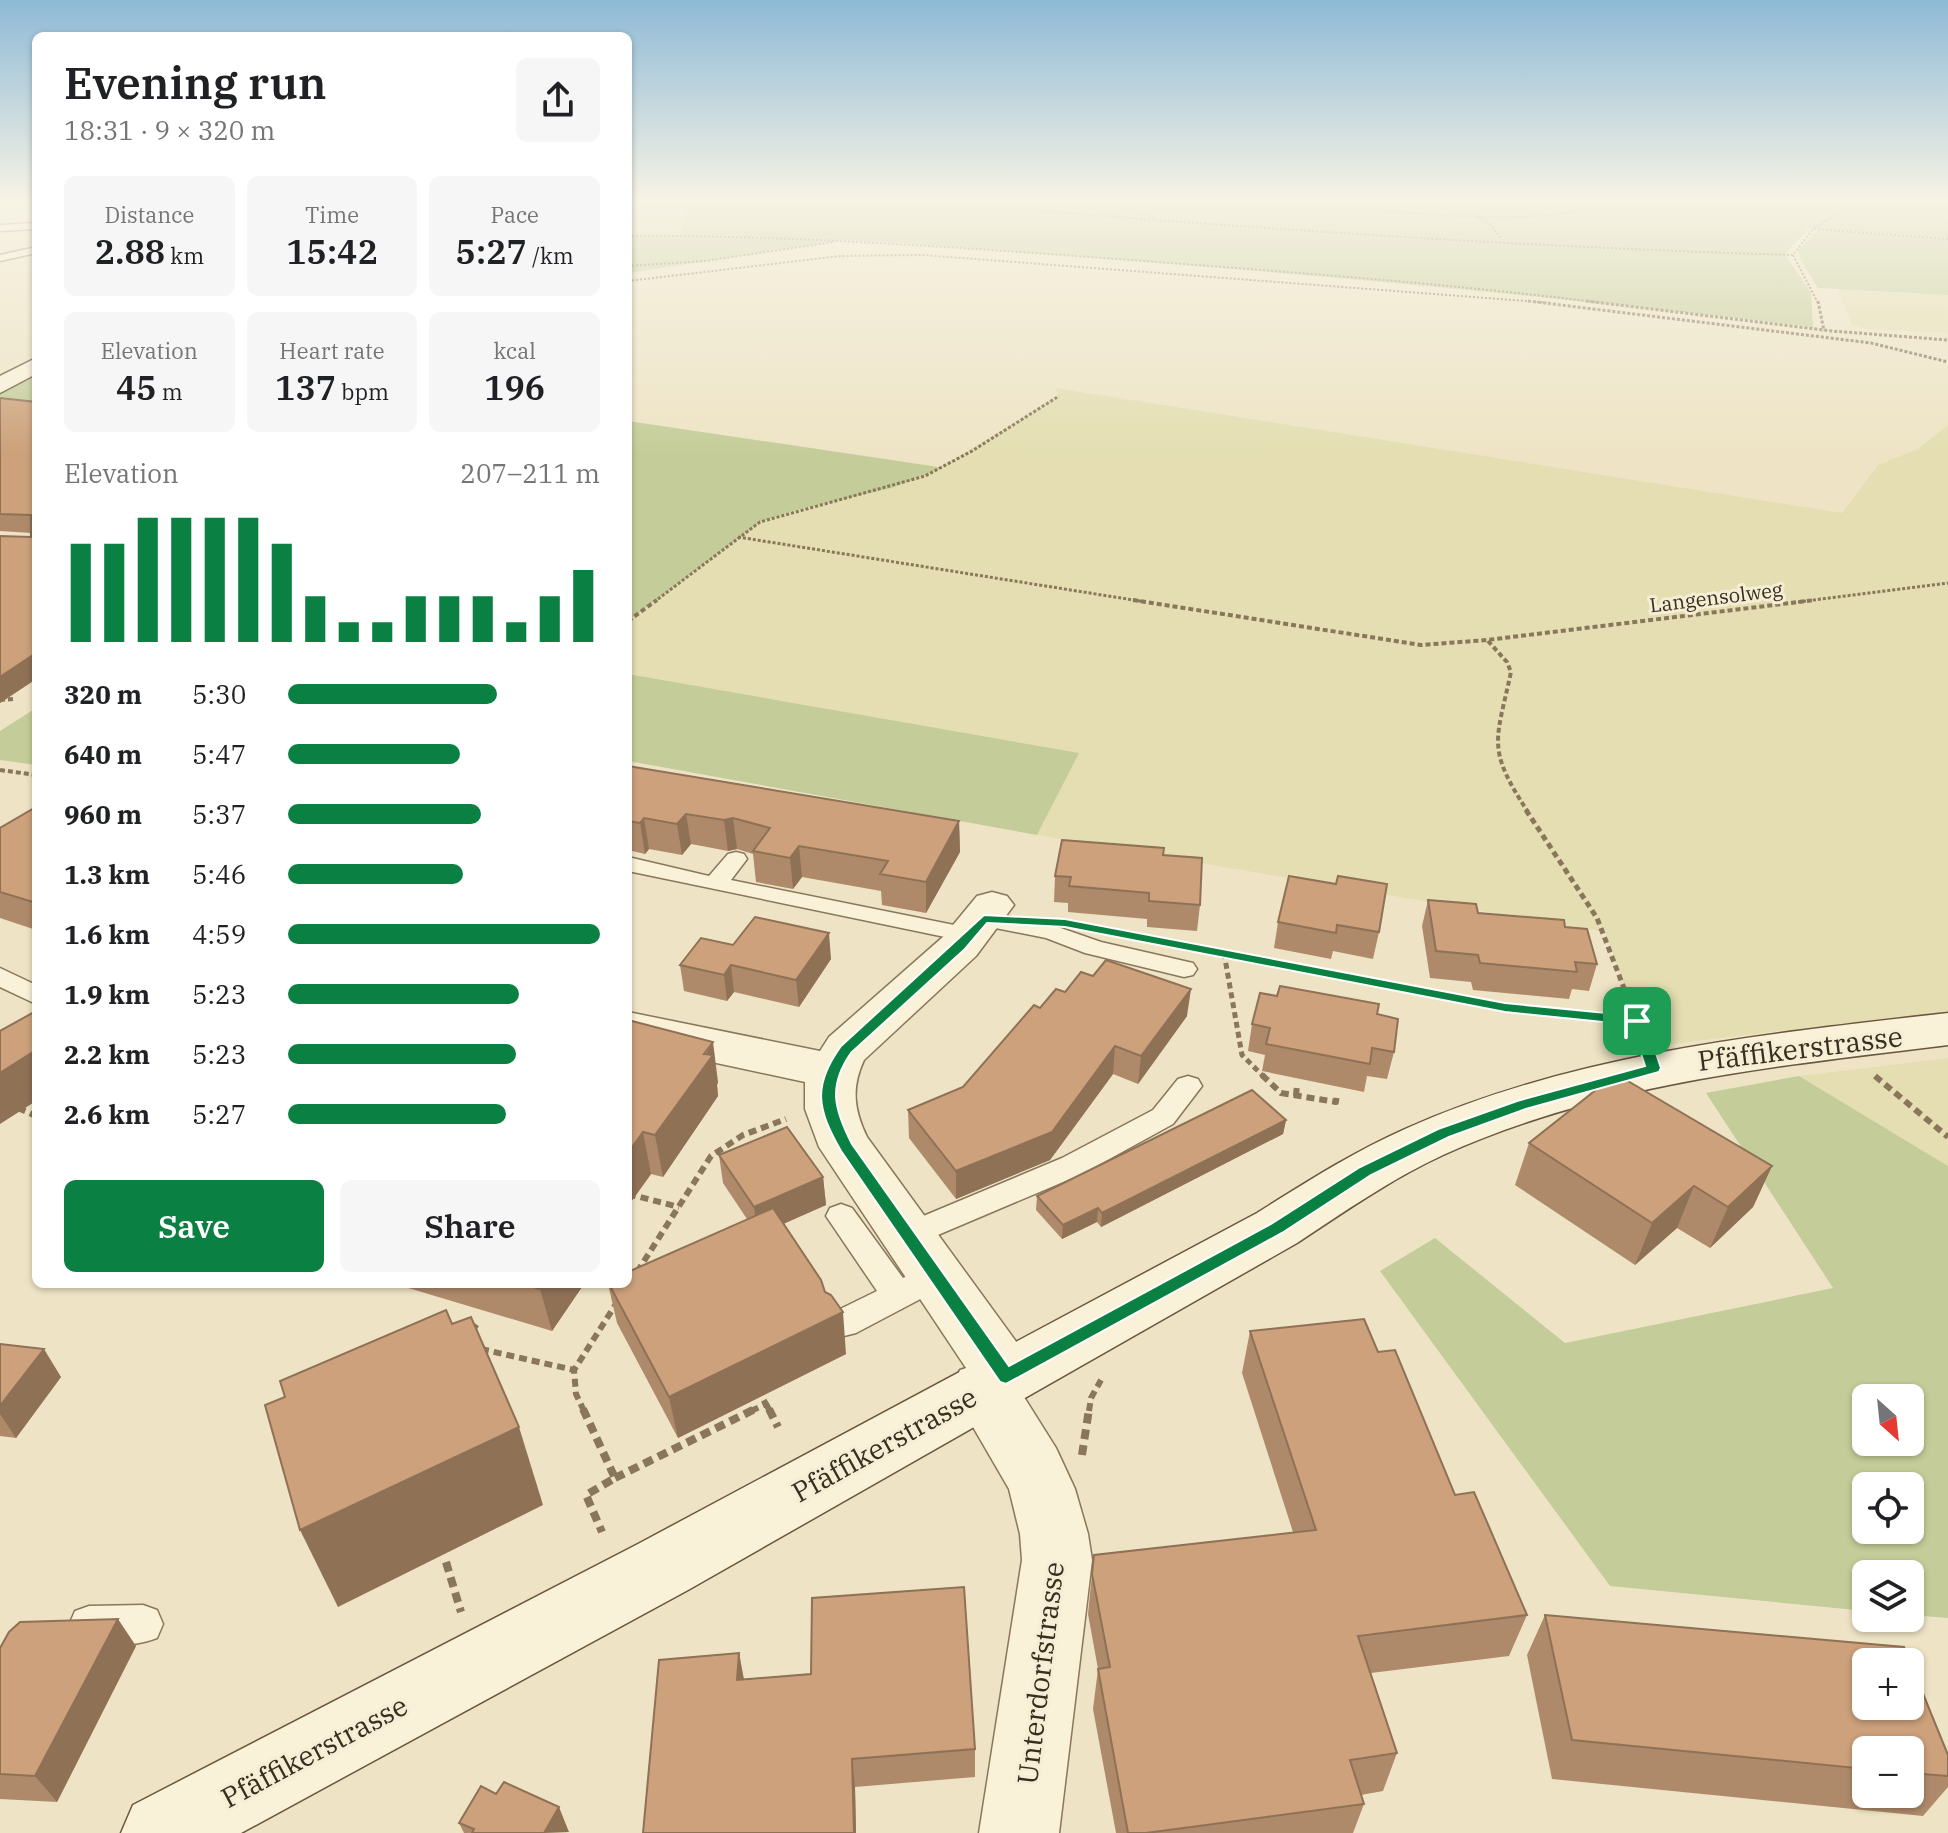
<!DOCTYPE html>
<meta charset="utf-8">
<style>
body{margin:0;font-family:"IBM Plex Serif",serif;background:#f6f6f6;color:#202124;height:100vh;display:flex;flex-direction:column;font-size:30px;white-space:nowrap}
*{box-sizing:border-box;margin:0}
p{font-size:26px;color:#757577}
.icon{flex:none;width:44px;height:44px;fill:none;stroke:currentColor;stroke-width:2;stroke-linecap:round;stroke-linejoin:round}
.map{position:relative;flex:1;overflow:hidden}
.drawer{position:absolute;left:32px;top:32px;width:600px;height:1256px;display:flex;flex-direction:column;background:#fff;border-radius:12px;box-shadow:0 2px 6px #0004}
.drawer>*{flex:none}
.needle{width:52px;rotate:153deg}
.fabs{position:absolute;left:1852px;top:1384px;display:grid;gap:16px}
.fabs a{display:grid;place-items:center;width:72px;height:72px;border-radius:12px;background:#fff;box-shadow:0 2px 6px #0004;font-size:40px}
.pin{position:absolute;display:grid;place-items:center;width:68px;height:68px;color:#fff;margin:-34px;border-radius:16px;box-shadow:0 4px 12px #0006}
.round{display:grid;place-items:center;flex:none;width:84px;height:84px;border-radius:12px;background:#f6f6f6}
.head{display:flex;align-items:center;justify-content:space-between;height:136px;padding:0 32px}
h1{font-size:44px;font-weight:600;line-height:60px}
.stats{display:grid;grid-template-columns:repeat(3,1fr);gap:12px;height:136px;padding:8px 32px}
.stats div{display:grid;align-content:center;border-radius:12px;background:#f6f6f6;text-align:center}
.stats b{font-size:34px;font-weight:600}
.stats small{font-size:22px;font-weight:400}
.stats p{font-size:22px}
.chart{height:224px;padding:16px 32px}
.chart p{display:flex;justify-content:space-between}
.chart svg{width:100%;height:144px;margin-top:8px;stroke:#0b8043;stroke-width:6}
.cta{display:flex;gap:16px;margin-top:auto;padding:16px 32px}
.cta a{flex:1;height:92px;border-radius:12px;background:#0b8043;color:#fff;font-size:32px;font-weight:600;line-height:92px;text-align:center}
.cta a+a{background:#f6f6f6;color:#202124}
ul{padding:0 32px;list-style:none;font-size:26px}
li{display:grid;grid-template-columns:128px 96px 1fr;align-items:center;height:60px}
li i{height:20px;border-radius:10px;background:#0b8043}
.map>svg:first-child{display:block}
</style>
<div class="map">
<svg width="1948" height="1833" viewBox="0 0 1948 1833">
<rect width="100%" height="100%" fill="#eee4c5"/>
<!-- farmland -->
<g fill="#e4deb2">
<polygon points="628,198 688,198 681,235 628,236"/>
<polygon points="1838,290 1948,295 1948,333 1867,329 1852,325"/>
<polygon points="1056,388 1842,513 1878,465 1918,449 1948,425 1948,1011 1663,1045 1637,1021 1605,932 1037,835 1078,753 628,674 628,621 752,526 786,512 892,488 933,472 1058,396"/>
<polygon points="1948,1058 1948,1166 1799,1076"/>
</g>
<!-- green -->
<g fill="#c4cd99" fill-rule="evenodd">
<path d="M688,198H1948V238L1809,228L1785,254L1811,293L1813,327C1506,290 1197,265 888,242L843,240L628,273V236L681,235Z"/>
<polygon points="1818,230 1948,239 1948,295 1818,288 1800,259 1798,250"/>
<polygon points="36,373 36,409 0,404 0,394"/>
<polygon points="628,421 932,466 942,468 892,488 796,510 760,522 628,621"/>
<polygon points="628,674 1079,753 1037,835 628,761"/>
<polygon points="36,708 36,765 0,760 0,731"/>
<path d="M1799,1076L1948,1166V1618L1910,1615V1574H1866V1611L1610,1586L1380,1271L1435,1238L1565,1343L1833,1288L1706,1093ZM1866,1398H1910V1442H1866ZM1866,1486H1910V1530H1866Z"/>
</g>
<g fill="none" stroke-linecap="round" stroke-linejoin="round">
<defs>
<g id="service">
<polygon points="36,223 36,229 0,231 0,225"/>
<polygon points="36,247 36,253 0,261 0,255"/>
<polygon points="736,852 744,854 747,859 731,880 969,928 978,930 981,935 978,940 969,942 628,871 628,857 709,876 728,854"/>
<polygon points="984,912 1052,925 1101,942 1193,963 1197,969 1193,975 1184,977 1085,953 1046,938 975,924 972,919 975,914"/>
<polygon points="0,968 36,985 36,1004 0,987"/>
<polygon points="1188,1076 1198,1079 1202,1086 1173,1124 1082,1174 919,1243 908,1247 897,1243 893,1235 897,1227 1062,1158 1153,1110 1178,1079"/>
<polygon points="841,1204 852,1208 903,1278 936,1263 947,1267 952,1276 947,1285 856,1333 844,1336 832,1333 828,1323 832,1313 877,1291 826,1216 830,1208"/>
<path d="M143,1605L157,1610L163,1624L157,1638C133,1647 99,1648 75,1639L69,1625L75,1611L89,1606Z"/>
</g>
<path id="minor" d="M992,892L1007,896L1014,905L976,956L864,1060C851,1088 854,1110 867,1137L1028,1358L1037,1377L1028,1396L1024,1397L1056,1448L1075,1489L1088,1534L1092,1560L1059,1833H979L1022,1560L1020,1534L1009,1489L951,1389L960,1370L966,1368L819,1147L805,1109V1082L628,1044V1012L820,1051L829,1037L944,936L977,896Z"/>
<g id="secondary">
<polygon points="36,358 36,374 0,393 0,376"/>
<path d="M1948,1013V1045C1777,1066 1601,1083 1443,1155C1391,1179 1344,1212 1297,1243L688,1590L241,1833H121L133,1805L638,1544L1257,1213C1305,1183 1353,1152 1405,1129C1575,1053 1764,1034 1948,1013Z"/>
</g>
</defs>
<!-- service casing -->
<use href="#service" stroke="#89765b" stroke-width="3"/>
<!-- minor casing -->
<use href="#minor" stroke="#89765b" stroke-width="3"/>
<!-- secondary casing -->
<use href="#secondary" stroke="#6b573e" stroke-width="3"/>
<!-- path-far5 -->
<g stroke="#89765b" stroke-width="2" stroke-dasharray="2 2" stroke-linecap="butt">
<path d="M885,198C1187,224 1490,246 1793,255"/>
<path d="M1155,218L1122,206C1151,194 1188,201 1219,202C1280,204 1340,208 1401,212C1456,216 1537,224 1589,207L1592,198"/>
<polyline points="1479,218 1489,223 1502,240"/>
<polyline points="1814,229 1948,239"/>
<path d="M628,236C796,235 963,248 1131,260C1288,272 1445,283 1602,303"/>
<polyline points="628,266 705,261 834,242"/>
<polyline points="628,281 840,256 923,255 1552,303"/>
<polyline points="1818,303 1793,255 1813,229 1862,198"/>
</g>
<!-- path-far4 -->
<g stroke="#89765b" stroke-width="3" stroke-dasharray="3 2" stroke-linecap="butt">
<polyline points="1528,301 1871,343 1948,362"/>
<polyline points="1586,301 1832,331 1948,340"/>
<polyline points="1818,301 1824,331"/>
<polyline points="738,537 1146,602"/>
<polyline points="654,602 760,522 925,476 972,451 1059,396"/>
<polyline points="1798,602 1948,583"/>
</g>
<!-- path-far3 -->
<g stroke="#89765b" stroke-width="4" stroke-dasharray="5 3" stroke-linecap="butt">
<polyline points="1133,600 1421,645 1487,640 1815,600"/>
<polyline points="628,621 657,600"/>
<path d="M1488,641L1507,662L1511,672C1496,742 1486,748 1528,812"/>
<polyline points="0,700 13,699 9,699"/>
<polyline points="0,770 36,775"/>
</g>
<!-- path-far2 -->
<g stroke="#89765b" stroke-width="5" stroke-dasharray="6 4" stroke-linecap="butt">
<polyline points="1526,810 1597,918 1642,1035"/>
<polyline points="1210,950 1505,1007 1637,1021"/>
<polyline points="1224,953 1242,1055 1264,1077"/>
</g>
<!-- path-far1 -->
<g stroke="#89765b" stroke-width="6" stroke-dasharray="8 5" stroke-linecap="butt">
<polyline points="1262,1075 1281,1093 1336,1102 1337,1093"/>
<polyline points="1875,1076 1948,1137"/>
<polyline points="1296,1096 1297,1084"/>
<polyline points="18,1108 36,1116"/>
<polyline points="628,1194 679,1207"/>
<polyline points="637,1272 711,1156 743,1135 786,1119"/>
<polyline points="472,1331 479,1321"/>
<polyline points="481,1349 574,1370"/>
<polyline points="766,1404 770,1411"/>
<polyline points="584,1411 576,1394 574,1370 616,1304"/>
<polyline points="751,1411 766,1404 763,1399"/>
<polyline points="1089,1411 1091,1398 1101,1380"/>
</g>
<!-- path -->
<g stroke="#89765b" stroke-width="8" stroke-dasharray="10 6" stroke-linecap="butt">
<polyline points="583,1409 615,1478 586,1495 602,1532"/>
<polyline points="769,1409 778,1427"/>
<polyline points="1082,1455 1089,1409"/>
<polyline points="615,1478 755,1409"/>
<polyline points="446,1562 461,1612"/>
</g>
<!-- service -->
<use href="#service" fill="#f9f1d8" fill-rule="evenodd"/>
<!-- minor -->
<use href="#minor" fill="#f9f1d8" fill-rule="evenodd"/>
<!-- secondary -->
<use href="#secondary" fill="#f9f1d8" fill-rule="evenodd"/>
</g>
<!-- wall -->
<g fill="#af8a6a" fill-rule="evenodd">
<polygon points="0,398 36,402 36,679 0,703 0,536 31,537 31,533 0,531"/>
<polygon points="628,766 959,821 960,852 926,913 882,905 881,891 802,877 793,889 756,882 753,854 737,849 728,851 691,844 682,855 649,849 645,854 628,850"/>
<polygon points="36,807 36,930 0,918 0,828"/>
<polygon points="1163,855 1200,905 1197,931 1147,927 1147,919 1068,912 1068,903 1054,902 1055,876"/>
<polygon points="1289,876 1379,932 1373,959 1333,951 1331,959 1274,948 1278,922"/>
<polygon points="1428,900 1478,913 1565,927 1597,964 1589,991 1572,989 1569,999 1473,990 1471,982 1430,978 1422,926"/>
<polygon points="733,945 831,959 799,1007 734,992 727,1001 684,991 680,965"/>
<polygon points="1093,976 1187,1016 1138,1084 1113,1074 1050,1160 956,1199 909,1138 908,1110 963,1087 1040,1008"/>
<polygon points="1377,1014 1394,1052 1387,1079 1367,1076 1364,1092 1262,1071 1265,1055 1248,1051 1252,1024"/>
<polygon points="628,1020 718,1082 717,1085 718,1096 663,1177 651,1174 628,1206"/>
<polygon points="1286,1120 1283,1134 1101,1227 1097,1222 1062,1239 1036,1210 1037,1196"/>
<polygon points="1529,1143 1772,1166 1753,1207 1710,1248 1677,1228 1635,1265 1515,1185"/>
<polygon points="719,1155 823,1177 826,1205 783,1224 846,1354 678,1438 617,1323 608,1284 628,1284 747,1219 723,1183"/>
<polygon points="404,1284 584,1284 552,1331 405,1287"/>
<polygon points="1250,1331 1378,1352 1455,1495 1527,1615 1509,1656 1371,1673 1397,1753 1383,1791 1361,1795 1364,1804 1353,1833 1116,1833 1093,1709 1098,1669 1088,1614 1092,1574 1293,1532 1242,1373"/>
<polygon points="0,1344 61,1377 16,1438 0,1436"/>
<path d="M1545,1615L1948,1755V1787L1923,1816L1552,1779L1527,1655ZM1866,1750H1910V1794H1866Z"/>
<polygon points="136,1646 57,1802 0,1799 0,1648"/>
<polygon points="739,1653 744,1679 975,1749 975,1777 855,1787 856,1833 643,1833"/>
<polygon points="459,1823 569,1832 464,1833"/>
</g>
<!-- shaded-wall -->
<g fill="#8f7156">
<polygon points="36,653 36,679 0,703 0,677"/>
<polygon points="686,814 691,844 682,855 677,824"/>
<polygon points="644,818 649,849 645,854 640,823"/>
<polygon points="733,818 737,849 728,851 724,820"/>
<polygon points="959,821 960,852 926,913 926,882"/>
<polygon points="799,846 802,877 793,889 790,858"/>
<polygon points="829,933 831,959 799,1007 796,980"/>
<polygon points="731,965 734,992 727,1001 724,975"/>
<polygon points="1191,989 1187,1016 1138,1084 1141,1056"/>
<polygon points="713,1042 718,1082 717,1085 718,1096 663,1177 655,1135"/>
<polygon points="1115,1046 1113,1074 1050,1160 956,1199 956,1171"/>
<polygon points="36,1050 36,1101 0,1124 0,1073"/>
<polygon points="1286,1120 1283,1134 1101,1227 1102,1213"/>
<polygon points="643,1132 651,1174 628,1206 628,1153"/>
<polygon points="1772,1166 1753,1207 1710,1248 1728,1207"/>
<polygon points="823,1177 826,1205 758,1235 754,1207"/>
<polygon points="1694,1186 1677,1228 1635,1265 1652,1223"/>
<polygon points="1098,1208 1097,1222 1062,1239 1063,1225"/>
<polygon points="544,1284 584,1284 552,1331 540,1289"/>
<polygon points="843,1312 846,1354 678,1438 669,1397"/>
<polygon points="44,1349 61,1377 16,1438 0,1414 0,1406"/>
<polygon points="519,1427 543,1505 338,1607 300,1530"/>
<polygon points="118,1619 136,1646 57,1802 35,1776"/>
<polygon points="739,1653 744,1682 737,1680"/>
<polygon points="852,1759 855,1787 856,1833 854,1833"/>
<polygon points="559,1807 569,1832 544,1833"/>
</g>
<!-- building -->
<g fill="#cca17b" stroke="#8f7156" stroke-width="2" fill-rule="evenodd">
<polygon points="0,398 36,402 36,653 0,677 0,536 31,537 31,515 0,514"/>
<polygon points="628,766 959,821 926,882 880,874 888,861 799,846 790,858 753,851 770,828 733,818 724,820 686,814 677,824 644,818 640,823 628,821"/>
<polygon points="36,807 36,903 0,892 0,828"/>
<polygon points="1062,840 1164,848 1163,855 1202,858 1200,905 1149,901 1149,893 1069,886 1071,877 1055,876"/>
<polygon points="1289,876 1336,884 1338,876 1387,884 1379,932 1337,925 1336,933 1278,922"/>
<polygon points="1428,900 1476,904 1478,913 1564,920 1565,927 1587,929 1597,964 1575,962 1577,972 1480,963 1478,955 1436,951"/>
<polygon points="755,917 829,933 796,980 731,965 724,975 680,965 701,938 733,945"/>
<polygon points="1106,960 1191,989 1141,1056 1115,1046 1052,1132 956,1171 908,1110 963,1087 1034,1005 1040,1008 1056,989 1065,992 1081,972 1093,976"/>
<polygon points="1280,986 1379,1004 1377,1014 1398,1019 1394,1052 1372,1048 1370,1064 1266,1044 1270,1028 1252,1024 1260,993 1277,996"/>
<polygon points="36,1011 36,1050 0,1073 0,1031"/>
<polygon points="628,1020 713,1042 704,1054 713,1055 655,1135 643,1132 628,1153"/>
<polygon points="1616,1074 1772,1166 1728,1207 1694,1186 1652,1223 1529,1143"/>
<polygon points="1252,1090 1286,1120 1102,1213 1098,1208 1063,1225 1037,1196"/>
<polygon points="787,1127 823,1177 754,1207 719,1155"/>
<polygon points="773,1208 821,1280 825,1292 831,1295 843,1312 669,1397 609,1284 628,1284 628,1272"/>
<polygon points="524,1284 544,1284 540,1289"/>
<polygon points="446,1310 452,1324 471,1317 519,1427 300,1530 265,1405 285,1397 280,1381"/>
<polygon points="1364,1319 1378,1352 1395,1350 1455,1495 1474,1492 1527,1615 1358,1636 1397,1753 1350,1760 1364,1804 1146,1833 1128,1833 1098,1669 1110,1667 1092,1574 1094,1555 1316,1530 1250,1331"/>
<polygon points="0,1344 44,1349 0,1406"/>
<polygon points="964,1587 975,1749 852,1759 854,1833 643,1833 659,1660 739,1653 737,1680 811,1674 812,1598"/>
<path d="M1545,1615L1904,1647L1948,1755V1776L1910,1773V1750H1866V1769L1572,1740ZM1866,1662H1910V1706H1866Z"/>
<polygon points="118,1619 35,1776 0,1774 0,1648 9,1632 20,1622"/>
<polygon points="504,1782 559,1807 544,1833 472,1833 474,1829 459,1823 481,1786 496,1794"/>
</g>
<!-- sky -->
<linearGradient id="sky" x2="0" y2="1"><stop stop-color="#8ebad6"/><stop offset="0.44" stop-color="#f7f3e5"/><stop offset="1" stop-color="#f7f3e5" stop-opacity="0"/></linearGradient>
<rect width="1948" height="455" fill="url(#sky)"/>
<!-- route -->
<path fill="#0b8043" stroke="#fff" stroke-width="2" fill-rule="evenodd" d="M984,915L1065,919L1505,1003L1637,1016L1645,1021L1661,1068L1659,1072L1526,1109L1449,1137L1371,1175L1282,1233L1006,1384L1000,1382L841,1151C817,1109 812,1086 841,1046ZM987,923L1065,927L1505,1012L1632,1025L1645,1066L1517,1101L1438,1129L1360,1167L1271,1224L1009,1366L852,1144C834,1109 828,1086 851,1053L965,949Z"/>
<g text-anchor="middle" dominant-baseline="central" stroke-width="6" stroke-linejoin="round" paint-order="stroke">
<!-- far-street labels -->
<g font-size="20" fill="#392d1f" stroke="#f6eed4">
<text transform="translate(1716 597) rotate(-7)">Langensolweg</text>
</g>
<!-- near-street labels -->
<g font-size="28" fill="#392d1f" stroke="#f6eed4">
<text transform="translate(1800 1048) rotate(-7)">Pfäffikerstrasse</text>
<text transform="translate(884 1444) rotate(-29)">Pfäffikerstrasse</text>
<text transform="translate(1040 1673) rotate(-83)">Unterdorfstrasse</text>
<text transform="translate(314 1751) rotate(-28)">Pfäffikerstrasse</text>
</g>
</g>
</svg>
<div class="fabs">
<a><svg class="needle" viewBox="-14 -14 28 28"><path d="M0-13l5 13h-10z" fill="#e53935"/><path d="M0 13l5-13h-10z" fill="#757577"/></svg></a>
<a><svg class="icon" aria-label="locate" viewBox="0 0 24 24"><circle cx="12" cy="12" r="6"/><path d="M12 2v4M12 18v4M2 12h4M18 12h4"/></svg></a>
<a><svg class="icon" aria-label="layers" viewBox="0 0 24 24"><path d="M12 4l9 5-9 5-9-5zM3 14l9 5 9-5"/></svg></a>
<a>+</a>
<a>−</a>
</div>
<div class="pin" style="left:1637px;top:1021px;background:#1e9e55"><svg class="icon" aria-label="arrive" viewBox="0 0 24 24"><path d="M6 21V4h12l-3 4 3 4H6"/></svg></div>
<section class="drawer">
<div class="head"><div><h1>Evening run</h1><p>18:31 · 9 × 320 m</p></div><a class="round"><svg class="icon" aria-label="share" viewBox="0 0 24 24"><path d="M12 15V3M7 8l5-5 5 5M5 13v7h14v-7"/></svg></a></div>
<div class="stats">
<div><p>Distance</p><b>2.88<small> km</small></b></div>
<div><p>Time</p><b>15:42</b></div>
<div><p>Pace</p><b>5:27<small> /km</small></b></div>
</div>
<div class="stats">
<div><p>Elevation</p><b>45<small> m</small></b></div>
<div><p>Heart rate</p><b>137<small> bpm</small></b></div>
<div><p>kcal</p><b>196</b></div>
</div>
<div class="chart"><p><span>Elevation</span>207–211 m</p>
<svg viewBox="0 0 160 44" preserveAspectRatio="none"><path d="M5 44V14M15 44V14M25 44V6M35 44V6M45 44V6M55 44V6M65 44V14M75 44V30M85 44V38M95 44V38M105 44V30M115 44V30M125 44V30M135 44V38M145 44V30M155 44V22"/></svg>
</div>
<ul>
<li><b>320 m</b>5:30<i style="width:67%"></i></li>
<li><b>640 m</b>5:47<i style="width:55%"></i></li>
<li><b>960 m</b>5:37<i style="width:62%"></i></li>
<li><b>1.3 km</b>5:46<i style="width:56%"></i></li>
<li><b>1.6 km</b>4:59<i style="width:100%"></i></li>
<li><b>1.9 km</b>5:23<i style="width:74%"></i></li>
<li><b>2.2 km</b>5:23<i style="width:73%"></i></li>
<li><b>2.6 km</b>5:27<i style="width:70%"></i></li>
</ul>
<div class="cta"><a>Save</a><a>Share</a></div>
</section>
</div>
